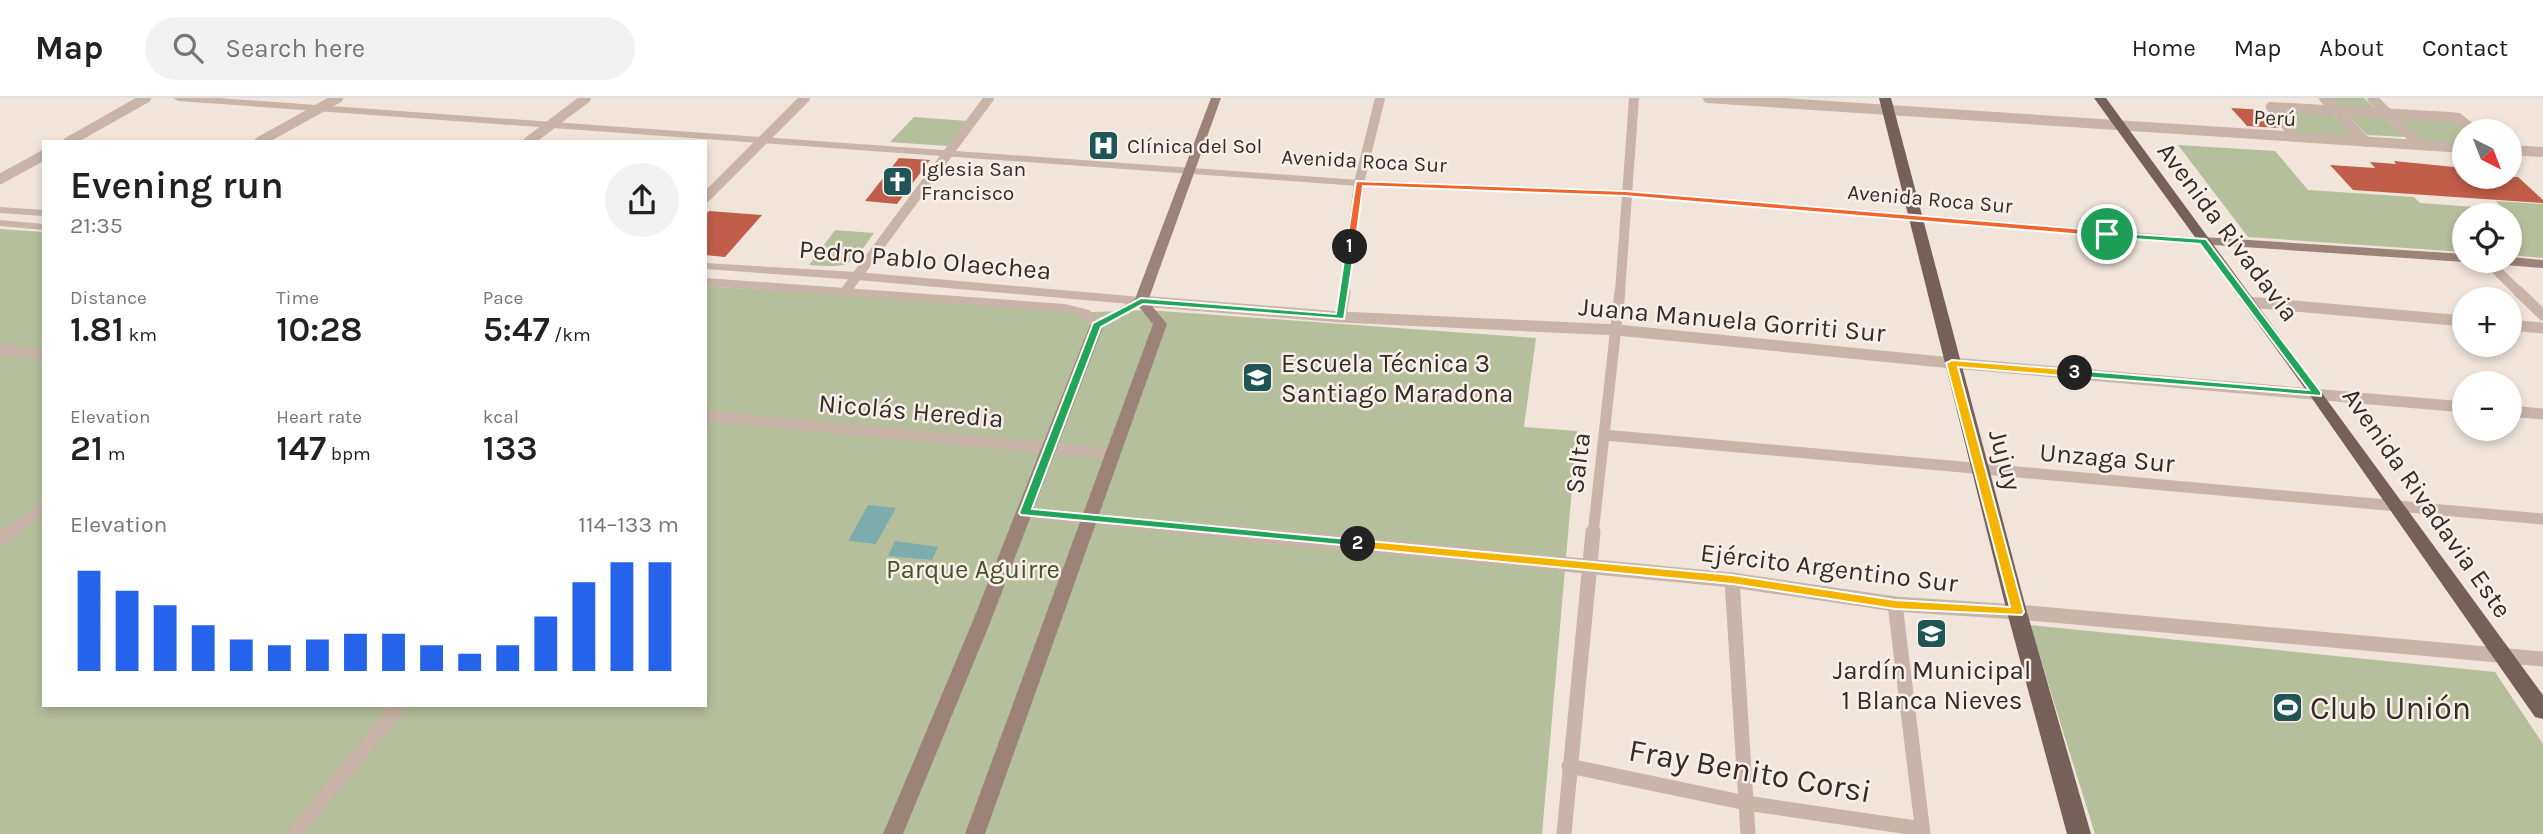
<!DOCTYPE html>
<meta charset="utf-8">
<style>
body{margin:0;font-family:Karla,sans-serif;background:#f2f2f2;color:#222;height:100vh;display:flex;flex-direction:column;font-size:26px;white-space:nowrap}
*{box-sizing:border-box;margin:0}
p{font-size:23px;color:#767676}
.icon{flex:none;width:38px;height:38px;fill:none;stroke:currentColor;stroke-width:2;stroke-linecap:round;stroke-linejoin:round}
.map{position:relative;flex:1;overflow:hidden}
.drawer{position:absolute;left:42px;top:42px;width:665px;height:567px;display:flex;flex-direction:column;background:#fff;border-radius:0px;box-shadow:0 4px 10px #0003}
.drawer>*{flex:none}
.needle{width:46px;rotate:138deg}
.controls{position:absolute;left:2452px;top:21px;display:grid;gap:14px}
.controls a{display:grid;place-items:center;width:70px;height:70px;border-radius:50%;background:#fff;box-shadow:0 4px 10px #0003;font-size:35px}
.pin{position:absolute;display:grid;place-items:center;width:60px;height:60px;color:#fff;margin:-30px;border:4px solid #fff;border-radius:50%;box-shadow:0 2px 7px #0007}
.km{position:absolute;width:35px;height:35px;margin:-18px;border-radius:50%;background:#222;color:#fff;font-size:19px;line-height:35px;text-align:center}
.round{display:grid;place-items:center;flex:none;width:74px;height:74px;border-radius:37px;background:#f2f2f2}
.headline{display:flex;align-items:center;justify-content:space-between;height:119px;padding:0 28px}
h1{font-size:38px;font-weight:600;line-height:52px}
.stats{display:grid;grid-template-columns:repeat(3,1fr);gap:10px;height:119px;padding:7px 28px}
.stats div{display:grid;align-content:center}
.stats b{font-size:35px;font-weight:600}
.stats small{font-size:19px;font-weight:400}
.stats p{font-size:19px}
.chart{height:196px;padding:14px 28px}
.chart p{display:flex;justify-content:space-between}
.chart svg{width:100%;height:126px;margin-top:7px;stroke:#2563eb;stroke-width:6}
header{display:flex;align-items:center;gap:42px;box-sizing:border-box;height:98px;padding:0 35px;background:#fff;border-bottom:2px solid #e0e0e0}
header strong{font-size:33px}
nav{display:flex;gap:38px;margin-inline-start:auto;font-size:24px}
.search{width:490px;height:63px;background:#f2f2f2;display:flex;align-items:center;gap:18px;box-sizing:border-box;padding:0 24px;border-radius:38px;color:#767676;font-size:26px}
.map>svg:first-child{display:block}
</style>
<header>
<strong>Map</strong>
<div class="search"><svg class="icon" aria-label="search" viewBox="0 0 24 24"><circle cx="10" cy="10" r="6"/><path d="M15 15l6 6"/></svg>Search here</div>
<nav><a>Home</a><a>Map</a><a>About</a><a>Contact</a></nav>
</header>
<div class="map">
<svg width="2543" height="736" viewBox="0 0 2543 736">
<rect width="100%" height="100%" fill="#f1e5db"/>
<!-- green -->
<g fill="#b6bf9c">
<polygon points="2330,0 2364,0 2405,39 2367,37"/>
<polygon points="2277,12 2331,15 2355,39 2299,35"/>
<polygon points="914,19 968,23 947,48 890,44"/>
<polygon points="2397,19 2455,22 2468,33 2464,33 2464,46 2423,43"/>
<polygon points="2178,47 2275,53 2308,92 2414,99 2420,105 2503,111 2496,103 2543,106 2543,160 2510,157 2510,117 2464,117 2464,154 2248,139"/>
<polygon points="0,131 44,134 44,607 705,607 705,188 1094,214 1148,212 1536,240 1524,329 1577,333 1542,736 0,736"/>
<path d="M835,132L874,135C850,169 851,170 809,167Z"/>
<polygon points="2030,527 2495,574 2543,646 2543,736 2095,736"/>
</g>
<!-- water -->
<g fill="#7cacab">
<polygon points="868,407 896,410 876,446 848,443"/>
<polygon points="895,443 938,449 932,462 888,458"/>
</g>
<!-- building -->
<g fill="#c05e4a">
<polygon points="2231,10 2264,12 2279,30 2247,28"/>
<polygon points="899,60 930,62 897,106 865,103"/>
<polygon points="2394,63 2464,70 2464,79 2518,79 2543,102 2543,105 2353,92 2330,67 2375,70 2370,64 2396,66"/>
<polygon points="709,113 762,117 725,159 705,157 705,117"/>
</g>
<g fill="none" stroke-linecap="round" stroke-linejoin="round">
<!-- minor-far2 -->
<g stroke="#c8b4a8" stroke-width="10">
<polyline points="1708,0 2464,50"/>
<polyline points="2324,0 2366,44"/>
<polyline points="2372,0 2420,47"/>
<polyline points="2271,9 2450,19 2458,20 2474,33"/>
<polyline points="2271,9 2296,39"/>
<polyline points="68,44 146,0"/>
<polyline points="259,44 338,0"/>
<polyline points="528,44 586,0"/>
<polyline points="2510,52 2543,54"/>
<polyline points="0,81 44,57"/>
<polyline points="705,100 805,0"/>
<polyline points="2487,163 2519,194"/>
<polyline points="845,194 989,0"/>
<polyline points="1344,194 1359,85 1380,0"/>
<polyline points="1620,194 1634,0"/>
</g>
<!-- minor-far1 -->
<g stroke="#c8b4a8" stroke-width="11">
<polyline points="2518,193 2543,217"/>
<polyline points="845,195 847,193"/>
<polyline points="1141,203 1341,219 1617,232 1952,265 2464,309"/>
<polyline points="2249,204 2464,223"/>
<polyline points="1341,219 1345,193"/>
<polyline points="2510,227 2543,230"/>
<polyline points="0,252 44,256"/>
<polyline points="2510,313 2543,316"/>
<polyline points="705,318 1113,356"/>
<polyline points="1604,337 2543,421"/>
<polyline points="1025,415 1243,436"/>
<polyline points="8,436 44,409"/>
<polyline points="1593,436 1620,193"/>
</g>
<!-- minor -->
<g stroke="#c8b4a8" stroke-width="15">
<polyline points="1225,434 1732,482 1895,506 2017,514 2543,561"/>
<polyline points="0,442 11,434"/>
<polyline points="1732,482 1748,736"/>
<polyline points="1895,506 1923,736"/>
<polyline points="1569,668 1746,705 1922,731"/>
<polyline points="294,736 400,607"/>
<polyline points="1564,736 1593,434"/>
</g>
<!-- tertiary -->
<g fill="#c8b4a8" fill-rule="evenodd">
<polygon points="173,0 218,0 1359,82 1625,92 2203,140 2209,143 2203,146 1625,98 1359,88 178,3"/>
<polygon points="0,109 44,112 44,118 0,115"/>
<polygon points="0,122 44,126 44,132 0,128"/>
<polygon points="705,165 857,174 1141,199 1147,203 1141,207 857,182 705,171"/>
<polygon points="705,180 1065,206 1089,212 1103,227 1101,230 1093,230 1081,218 1065,214 705,188"/>
</g>
<!-- secondary -->
<g fill="#9c8379" fill-rule="evenodd">
<polygon points="1211,0 1221,0 1148,203 1167,226 985,736 965,736 1153,226 1139,209 1103,229 990,525 903,736 883,736 972,525 1090,227 1135,201"/>
<polygon points="2203,139 2464,156 2464,163 2469,163 2464,164 2199,146 2199,140"/>
<polygon points="2510,159 2543,162 2543,170 2505,167 2499,163 2510,163"/>
</g>
<!-- primary -->
<g fill="#76615a" fill-rule="evenodd">
<polygon points="1879,0 1891,0 2027,514 2091,736 2067,736 2007,514"/>
<polygon points="2094,0 2106,0 2543,597 2543,621 2535,619 2311,299"/>
</g>
</g>
<!-- split-1 -->
<polygon fill="#f0652b" stroke="#fff" stroke-width="2" points="1356,83 1625,93 2107,133 2112,136 2107,139 1625,98 1363,88 1355,149 1350,152 1346,149"/>
<!-- split-2 -->
<polygon fill="#22a559" stroke="#fff" stroke-width="2" points="1350,147 1355,149 1344,221 1143,206 1101,229 1032,411 1358,442 1364,446 1362,449 1021,417 1019,415 1093,225 1141,200 1336,216 1346,149"/>
<!-- split-3 -->
<polygon fill="#f5b400" stroke="#fff" stroke-width="2" points="1952,262 2075,272 2080,275 2075,279 1958,269 2024,514 2022,517 1895,511 1732,486 1358,450 1352,446 1358,442 1732,477 1895,502 2010,509 1946,265"/>
<!-- split-4 -->
<polygon fill="#22a559" stroke="#fff" stroke-width="2" points="2104,134 2206,141 2321,294 2321,298 2071,278 2071,273 2075,272 2309,292 2200,146 2107,139 2103,136"/>
<!-- icons -->
<defs>
<symbol id="hospital-square" viewBox="-11 -11 22 22"><rect x="-9" y="-9" width="18" height="18" rx="4" fill="#1f5554" stroke="#f8efe8"/><path d="M-5-5h3v3.5h4V-5h3V5h-3V1.5h-4V5h-3Z" fill="#fff"/></symbol>
<symbol id="church-square" viewBox="-11 -11 22 22"><rect x="-9" y="-9" width="18" height="18" rx="4" fill="#1f5554" stroke="#f8efe8"/><path d="M-1.2-6h2.4v3.5h3.3v2.4h-3.3V6h-2.4V-.1h-3.3v-2.4h3.3Z" fill="#fff"/></symbol>
<symbol id="school-square" viewBox="-11 -11 22 22"><rect x="-9" y="-9" width="18" height="18" rx="4" fill="#1f5554" stroke="#f8efe8"/><path d="M0-5L7-2L0 1L-7-2ZM-4 1L0 2.5L4 1V4Q0 6-4 4Z" fill="#fff"/></symbol>
<symbol id="stadium-square" viewBox="-11 -11 22 22"><rect x="-9" y="-9" width="18" height="18" rx="4" fill="#1f5554" stroke="#f8efe8"/><path d="M0-5a6.5 5 0 1 0 0 10a6.5 5 0 1 0 0-10ZM-3.5-1.8h7v3.6h-7Z" fill="#fff"/></symbol>
</defs>
<g fill-rule="evenodd">
<use href="#hospital-square" x="1086" y="30" width="35" height="35"/>
<use href="#church-square" x="880" y="66" width="35" height="35"/>
<use href="#school-square" x="1240" y="262" width="35" height="35"/>
<use href="#school-square" x="1914" y="518" width="35" height="35"/>
<use href="#stadium-square" x="2270" y="592" width="35" height="35"/>
</g>
<g text-anchor="middle" dominant-baseline="central" stroke-width="5" stroke-linejoin="round" paint-order="stroke">
<!-- far-street labels -->
<g font-size="21" fill="#352b28" stroke="#f8efe8">
<text transform="translate(2275 20) rotate(3)">Perú</text>
<text transform="translate(1364 63) rotate(3)">Avenida Roca Sur</text>
<text transform="translate(1930 101) rotate(5)">Avenida Roca Sur</text>
</g>
<!-- far-poi labels -->
<g font-size="21" fill="#352b28" stroke="#f8efe8" text-anchor="start">
<text x="1127" y="48">Clínica del Sol</text>
<text x="921" y="71">Iglesia San<tspan x="921" dy="24">Francisco</tspan></text>
</g>
<!-- street labels -->
<g font-size="26" fill="#352b28" stroke="#f8efe8">
<text transform="translate(2228 134) rotate(53)">Avenida Rivadavia</text>
<text transform="translate(925 162) rotate(5)">Pedro Pablo Olaechea</text>
<text transform="translate(1732 222) rotate(5)">Juana Manuela Gorriti Sur</text>
<text transform="translate(911 313) rotate(5)">Nicolás Heredia</text>
<text transform="translate(2107 360) rotate(5)">Unzaga Sur</text>
<text transform="translate(2005 362) rotate(75)">Jujuy</text>
<text transform="translate(1578 365) rotate(-83)">Salta</text>
<text transform="translate(2427 405) rotate(55)">Avenida Rivadavia Este</text>
<text transform="translate(1829 470) rotate(7)">Ejército Argentino Sur</text>
</g>
<!-- poi labels -->
<g font-size="26" fill="#352b28" stroke="#f8efe8" text-anchor="start">
<text x="1281" y="265">Escuela Técnica 3<tspan x="1281" dy="30">Santiago Maradona</tspan></text>
<text x="1932" y="572" text-anchor="middle">Jardín Municipal<tspan x="1932" dy="30">1 Blanca Nieves</tspan></text>
</g>
<!-- park labels -->
<g font-size="26" fill="#47522d" stroke="#f8efe8">
<text x="973" y="471">Parque Aguirre</text>
</g>
<!-- near-poi labels -->
<g font-size="32" fill="#352b28" stroke="#f8efe8" text-anchor="start">
<text x="2310" y="610">Club Unión</text>
</g>
<!-- near-street labels -->
<g font-size="32" fill="#352b28" stroke="#f8efe8">
<text transform="translate(1750 673) rotate(10)">Fray Benito Corsi</text>
</g>
</g>
</svg>
<div class="controls">
<a><svg class="needle" viewBox="-14 -14 28 28"><path d="M0-13l5 13h-10z" fill="#e53935"/><path d="M0 13l5-13h-10z" fill="#767676"/></svg></a>
<a><svg class="icon" aria-label="locate" viewBox="0 0 24 24"><circle cx="12" cy="12" r="6"/><path d="M12 2v4M12 18v4M2 12h4M18 12h4"/></svg></a>
<a>+</a>
<a>−</a>
</div>
<div class="pin" style="left:2107px;top:136px;background:#1e9e55"><svg class="icon" aria-label="arrive" viewBox="0 0 24 24"><path d="M6 21V4h12l-3 4 3 4H6"/></svg></div>
<b class="km" style="left:1350px;top:149px">1</b>
<b class="km" style="left:1358px;top:446px">2</b>
<b class="km" style="left:2075px;top:275px">3</b>
<section class="drawer">
<div class="headline"><div><h1>Evening run</h1><p>21:35</p></div><a class="round"><svg class="icon" aria-label="share" viewBox="0 0 24 24"><path d="M12 15V3M7 8l5-5 5 5M5 13v7h14v-7"/></svg></a></div>
<div class="stats">
<div><p>Distance</p><b>1.81<small> km</small></b></div>
<div><p>Time</p><b>10:28</b></div>
<div><p>Pace</p><b>5:47<small> /km</small></b></div>
</div>
<div class="stats">
<div><p>Elevation</p><b>21<small> m</small></b></div>
<div><p>Heart rate</p><b>147<small> bpm</small></b></div>
<div><p>kcal</p><b>133</b></div>
</div>
<div class="chart"><p><span>Elevation</span>114–133 m</p>
<svg viewBox="0 0 160 44" preserveAspectRatio="none"><path d="M5 44V9M15 44V16M25 44V21M35 44V28M45 44V33M55 44V35M65 44V33M75 44V31M85 44V31M95 44V35M105 44V38M115 44V35M125 44V25M135 44V13M145 44V6M155 44V6"/></svg>
</div>
</section>
</div>
